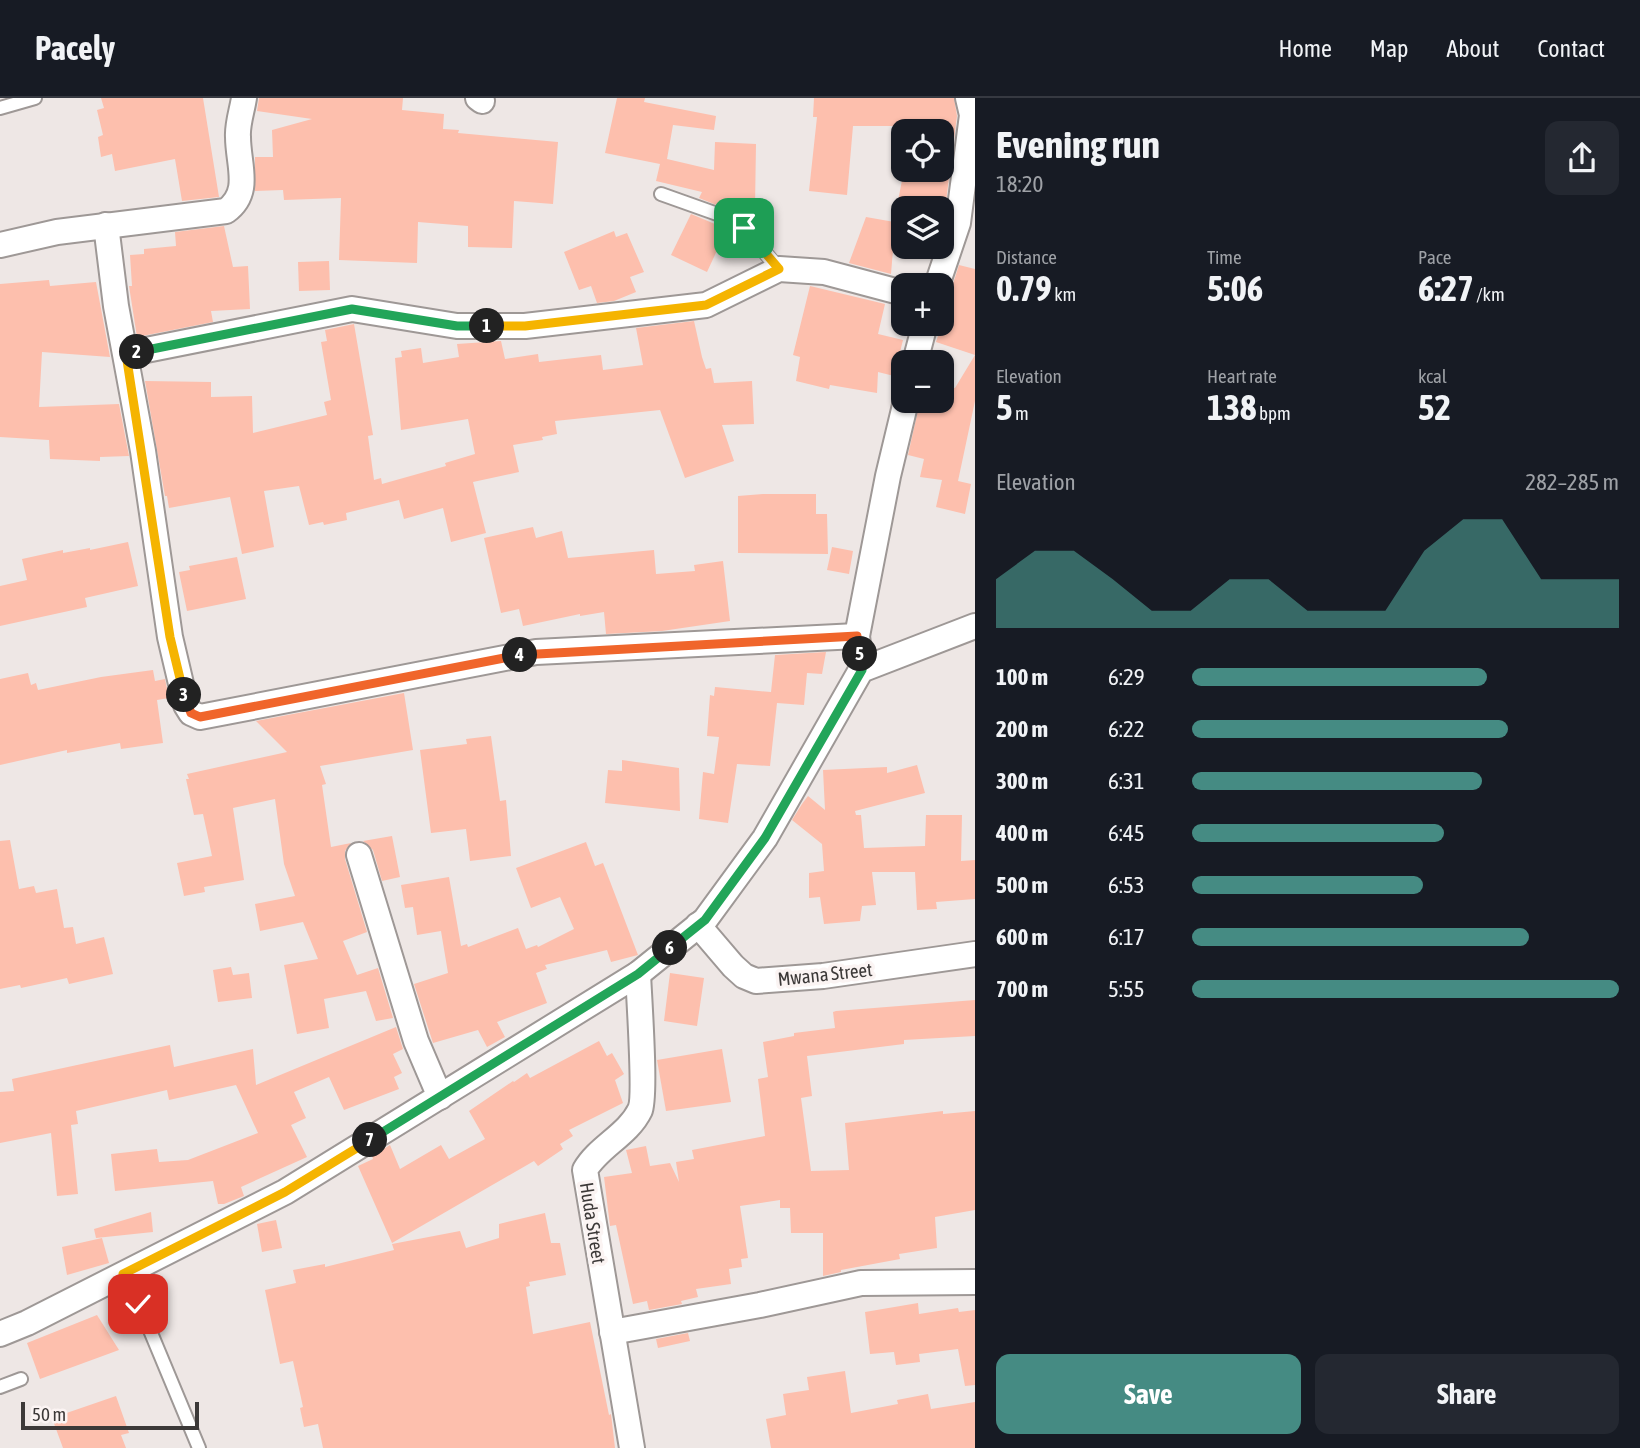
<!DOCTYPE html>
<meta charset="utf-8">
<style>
body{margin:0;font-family:"Asap Condensed",sans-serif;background:#242831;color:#f1f3f6;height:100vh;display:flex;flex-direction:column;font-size:26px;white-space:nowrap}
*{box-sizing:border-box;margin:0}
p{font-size:23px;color:#9ea1a6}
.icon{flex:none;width:38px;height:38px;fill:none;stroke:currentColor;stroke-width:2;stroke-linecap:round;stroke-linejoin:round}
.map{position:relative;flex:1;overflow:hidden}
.details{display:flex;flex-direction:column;background:#171b24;width:665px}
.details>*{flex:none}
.tools{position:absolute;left:891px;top:21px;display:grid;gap:14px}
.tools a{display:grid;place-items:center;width:63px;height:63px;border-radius:14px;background:#171b24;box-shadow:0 2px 5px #0004;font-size:35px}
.scale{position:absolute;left:21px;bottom:18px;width:178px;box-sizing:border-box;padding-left:7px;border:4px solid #3c3938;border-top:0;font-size:19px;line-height:24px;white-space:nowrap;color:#3c3938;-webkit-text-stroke:5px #fbf4f3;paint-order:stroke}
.pin{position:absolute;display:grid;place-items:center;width:60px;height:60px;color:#fff;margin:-30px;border-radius:14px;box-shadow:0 4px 10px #0006}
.km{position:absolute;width:35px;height:35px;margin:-18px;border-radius:50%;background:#222;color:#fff;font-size:19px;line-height:35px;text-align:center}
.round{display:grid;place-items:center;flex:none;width:74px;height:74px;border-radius:14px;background:#242831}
.overview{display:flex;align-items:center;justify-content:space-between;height:119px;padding:0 21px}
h1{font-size:38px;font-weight:700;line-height:52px}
.metrics{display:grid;grid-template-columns:repeat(3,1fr);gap:10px;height:119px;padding:7px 21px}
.metrics div{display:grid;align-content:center}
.metrics b{font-size:35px;font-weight:700}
.metrics small{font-size:19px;font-weight:400}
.metrics p{font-size:19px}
.chart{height:196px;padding:14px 21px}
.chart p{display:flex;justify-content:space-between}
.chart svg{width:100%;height:126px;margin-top:7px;fill:#458b83;opacity:.7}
.action{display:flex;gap:14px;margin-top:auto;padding:14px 21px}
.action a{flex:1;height:80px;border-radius:14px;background:#458b83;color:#fff;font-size:28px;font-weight:700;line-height:80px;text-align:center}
.action a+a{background:#242831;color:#f1f3f6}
ul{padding:0 21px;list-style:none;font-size:23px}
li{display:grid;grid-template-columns:112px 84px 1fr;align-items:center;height:52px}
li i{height:18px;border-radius:9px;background:#458b83}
header{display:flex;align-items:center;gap:42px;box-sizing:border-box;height:98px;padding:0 35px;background:#171b24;border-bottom:2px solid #363941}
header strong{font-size:33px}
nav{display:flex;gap:38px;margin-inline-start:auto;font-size:24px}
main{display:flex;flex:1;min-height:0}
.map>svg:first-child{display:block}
</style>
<header>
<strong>Pacely</strong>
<nav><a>Home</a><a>Map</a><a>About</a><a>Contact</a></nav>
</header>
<main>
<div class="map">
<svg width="975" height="1350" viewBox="0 0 975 1350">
<rect width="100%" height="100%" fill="#eee7e5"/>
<!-- building -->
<g fill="#fdbfad">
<polygon points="101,0 203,0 219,99 182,103 175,61 115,73 112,56 101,59 98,39 103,37 97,12 104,10"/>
<polygon points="259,0 403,0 402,12 444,16 443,31 459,32 458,35 469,36 558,44 553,106 514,103 512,150 468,149 468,128 418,124 417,165 339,162 341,100 284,102 283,92 255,93 255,59 273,59 272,32 312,21 257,13"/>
<polygon points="617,0 645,0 644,4 716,18 714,32 673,27 667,61 714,72 715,44 756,46 755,109 736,109 734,114 699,100 702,94 656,83 660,66 605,55"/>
<polygon points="814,0 954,0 957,18 945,111 898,103 904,72 942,72 942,33 900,33 902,28 853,28 847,97 809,93 817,19 813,19"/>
<polygon points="691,116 727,131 707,174 671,157"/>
<polygon points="866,119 900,125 897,153 893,152 891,176 849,165"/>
<polygon points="224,128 233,169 248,168 250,211 211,213 213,224 137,239 129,188 132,188 130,157 144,156 144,151 176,148 175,134"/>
<polygon points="614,133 616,139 627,135 644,174 630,179 636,194 614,203 597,205 591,188 579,192 564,154"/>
<polygon points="329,163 330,192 299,193 298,164"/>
<polygon points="959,167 975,171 975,257 936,244 942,226 945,199 951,192"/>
<polygon points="49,182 50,188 96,184 110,259 42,254 39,309 119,306 129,358 100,359 100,363 50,361 49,342 0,339 0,186"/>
<polygon points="810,188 885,206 878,236 903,242 894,278 878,274 877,295 830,287 829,291 796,283 800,259 793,257"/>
<polygon points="694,223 702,259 706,271 711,270 714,285 752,283 754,326 722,327 734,363 685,380 660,312 555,323 557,336 542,339 543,342 513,347 519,374 473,384 486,435 451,444 443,410 404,421 399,402 346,415 347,422 324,427 323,424 309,427 299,388 264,393 274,449 242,456 230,399 169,410 167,398 165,398 145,283 211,284 211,299 252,298 253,335 327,317 324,304 331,302 321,244 327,243 325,232 354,226 373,337 368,338 374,382 381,380 382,386 446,368 445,365 475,356 468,321 401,332 395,260 402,259 401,253 421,250 423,265 459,259 457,246 501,243 505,261 538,256 539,264 601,257 603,272 643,267 636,230"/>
<polygon points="975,257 975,303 958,383 971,386 965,416 936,409 942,382 920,379 924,361 908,357 920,303 942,303 942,287 955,290"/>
<polygon points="763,396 816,396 816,416 827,416 828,456 738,455 738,398"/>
<polygon points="533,429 536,440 562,433 568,460 654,452 656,476 695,473 694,467 723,463 730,523 662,533 606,536 604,514 580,518 580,516 523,528 519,511 501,515 484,440"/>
<polygon points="128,444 138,488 85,500 87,509 0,528 0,488 27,482 22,461 63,452 63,455 90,450 90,452"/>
<polygon points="832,449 853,453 849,476 827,472"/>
<polygon points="237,459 246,501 187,513 179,474 190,472 189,468"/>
<polygon points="826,554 822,576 807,575 804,607 777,605 770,668 737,666 728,725 699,721 703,674 714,676 719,639 707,638 710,597 714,598 715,589 771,594 775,557"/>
<polygon points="153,572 155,583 165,581 169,600 157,602 163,645 121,651 120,645 67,655 67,652 0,667 0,581 28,575 31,587 36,585 38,592 101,579"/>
<polygon points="404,595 413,652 320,668 326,686 322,687 331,749 351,745 345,753 345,761 367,834 343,843 357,877 378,870 393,920 376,923 366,893 324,901 329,930 297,936 284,867 318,861 303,824 260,833 255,806 295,798 284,766 275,701 233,710 244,782 204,789 205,794 184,798 177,765 212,758 203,716 194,717 186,681 189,681 187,676 287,654 256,623"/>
<polygon points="491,638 500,703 506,702 511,758 470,763 466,731 431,735 420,652 467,646 466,641"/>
<polygon points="622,662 679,670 680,713 605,705 608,672 622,673"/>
<polygon points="917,667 925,695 855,713 856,717 861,717 864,750 925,748 926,717 962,717 961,763 975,762 975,801 936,804 937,811 917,812 915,774 872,774 876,807 862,808 860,823 824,826 820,799 809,800 809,775 824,773 822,746 792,722 802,706 808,698 825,712 823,672 887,669 887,675"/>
<polygon points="392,738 400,779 382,783 373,752 363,743"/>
<polygon points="10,742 19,791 34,788 36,795 57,791 64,830 73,829 76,846 104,839 113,876 69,886 67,880 21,890 20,887 0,891 0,743"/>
<polygon points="586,744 595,768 603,765 638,857 611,864 607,852 545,867 547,871 536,875 547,905 497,924 505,939 487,949 478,932 433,945 414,886 448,875 441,833 417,837 413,809 405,810 401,787 449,779 461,848 467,846 468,849 518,830 526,851 537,847 538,849 574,831 560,799 531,810 516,770"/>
<polygon points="231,869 233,877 249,875 252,900 218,904 213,872"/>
<polygon points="670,875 704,880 697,928 664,923"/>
<polygon points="975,902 975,938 904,942 904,946 807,958 812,998 801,1000 811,1073 849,1072 845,1025 943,1013 943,1016 975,1013 975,1112 935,1119 937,1150 899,1156 900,1161 841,1172 841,1174 823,1178 823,1135 791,1135 790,1110 780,1110 780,1102 740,1108 748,1160 741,1161 742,1169 729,1171 731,1186 696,1191 698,1199 681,1203 682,1206 649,1212 647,1203 633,1206 616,1127 610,1128 604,1079 632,1075 626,1052 646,1048 650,1068 670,1065 679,1084 676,1064 694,1061 692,1052 765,1038 758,981 768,979 763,944 794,938 794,935 835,930 833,914 836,913"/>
<polygon points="396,929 403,951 393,956 402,975 394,979 399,991 344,1012 329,979 294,994 306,1020 291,1027 307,1059 241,1089 244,1098 224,1106 218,1106 213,1083 115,1093 111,1056 157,1051 159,1064 188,1062 258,1035 236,987 169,1002 167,992 76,1013 78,1026 71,1027 78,1096 57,1098 51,1035 0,1045 0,994 14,993 12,981 170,947 174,969 253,951 256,987"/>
<polygon points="599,943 607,958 612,955 624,976 615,982 623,1005 569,1032 573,1038 560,1046 563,1051 538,1068 534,1063 392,1145 358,1068 373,1061 372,1058 390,1047 400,1071 441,1047 449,1061 485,1041 469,1013 513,983 514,984 527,975 530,980"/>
<polygon points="722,951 731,1004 666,1013 657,962"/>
<polygon points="151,1114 153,1134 96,1140 94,1131"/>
<polygon points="545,1115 551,1145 560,1145 566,1177 529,1184 530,1188 526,1189 533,1236 590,1224 609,1317 611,1316 615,1350 323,1350 318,1326 304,1329 300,1310 303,1309 293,1263 280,1266 265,1192 296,1185 293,1172 325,1166 325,1169 394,1152 392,1146 460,1133 466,1150 499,1140 499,1126"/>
<polygon points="276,1122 282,1150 262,1154 257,1126"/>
<polygon points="102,1140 109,1165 67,1177 62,1149"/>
<polygon points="918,1205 919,1216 958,1210 959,1214 975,1212 975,1287 965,1288 958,1251 919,1256 920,1264 896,1267 894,1254 870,1256 865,1214"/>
<polygon points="97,1217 119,1252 40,1281 27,1245"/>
<polygon points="688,1235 690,1243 658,1250 656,1241"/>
<polygon points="845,1273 851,1315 898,1306 897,1302 928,1296 931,1311 975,1304 975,1350 771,1350 766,1321 786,1317 783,1296 809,1292 807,1279"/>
<polygon points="116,1298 129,1335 121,1337 126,1350 63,1350 52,1320"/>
</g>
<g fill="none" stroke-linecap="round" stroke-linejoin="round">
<defs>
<g id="lane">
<polyline points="0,10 35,0"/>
<polyline points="661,96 720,117 744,130 779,171"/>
<polyline points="123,1176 139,1206 199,1350"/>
<polyline points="0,1289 21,1281"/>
</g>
<g id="street">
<polyline points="478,0 482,3"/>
<polyline points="106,127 116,208 143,353 170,539 186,607 191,615 200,619 536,554 857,538"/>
<path d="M0,147L57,134L226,113C252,94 238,67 238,39C237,27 242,13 244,0"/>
<polyline points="937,187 958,125 972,17 968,0"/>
<polyline points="126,256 352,211 457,228 525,228 706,207 779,171 824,174 903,195"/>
<polyline points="915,264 925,226"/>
<polyline points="859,554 857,538 888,378 906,303"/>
<polyline points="359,757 416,943 440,999"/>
<polyline points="698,827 733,868 744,878 756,883 823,878 975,856"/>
<polyline points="612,1234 760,1207 861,1185 975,1184"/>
<polyline points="0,1236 27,1225 285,1094 638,876 705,822 765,740 861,572 975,528"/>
<path d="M632,1350L585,1072C598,1049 628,1037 640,1012C646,999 639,898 638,876"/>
</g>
</defs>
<!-- lane casing -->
<use href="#lane" stroke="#9e9896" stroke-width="16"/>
<!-- street casing -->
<use href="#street" stroke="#9e9896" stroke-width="28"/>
<!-- lane -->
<use href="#lane" stroke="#fff" stroke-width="12"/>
<!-- street -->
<use href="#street" stroke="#fff" stroke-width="24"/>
</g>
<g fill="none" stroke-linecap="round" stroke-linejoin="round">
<defs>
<polyline id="split-1" points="487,228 525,228 706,207 779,171 744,130"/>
<polyline id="split-2" points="137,254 352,211 457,228 487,228"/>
<polyline id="split-3" points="137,254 126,256 170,539 184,597"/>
<polyline id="split-4" points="184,597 191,615 200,619 520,557"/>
<polyline id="split-5" points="520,557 857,538 860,556"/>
<polyline id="split-6" points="670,850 705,822 765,740 862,572 860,556"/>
<polyline id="split-7" points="370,1042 638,876 670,850"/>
<polyline id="split-8" points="138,1206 123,1176 285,1094 370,1042"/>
</defs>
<!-- split-1 casing -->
<use href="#split-1" stroke="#fff" stroke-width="14"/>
<!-- split-2 casing -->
<use href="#split-2" stroke="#fff" stroke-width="14"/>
<!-- split-3 casing -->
<use href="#split-3" stroke="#fff" stroke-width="14"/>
<!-- split-4 casing -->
<use href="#split-4" stroke="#fff" stroke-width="14"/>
<!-- split-5 casing -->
<use href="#split-5" stroke="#fff" stroke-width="14"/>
<!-- split-6 casing -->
<use href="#split-6" stroke="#fff" stroke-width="14"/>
<!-- split-7 casing -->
<use href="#split-7" stroke="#fff" stroke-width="14"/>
<!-- split-8 casing -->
<use href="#split-8" stroke="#fff" stroke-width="14"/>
<!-- split-1 -->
<use href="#split-1" stroke="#f5b400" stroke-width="9"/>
<!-- split-2 -->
<use href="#split-2" stroke="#22a559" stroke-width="9"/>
<!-- split-3 -->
<use href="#split-3" stroke="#f5b400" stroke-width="9"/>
<!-- split-4 -->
<use href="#split-4" stroke="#f0652b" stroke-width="9"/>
<!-- split-5 -->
<use href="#split-5" stroke="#f0652b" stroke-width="9"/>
<!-- split-6 -->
<use href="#split-6" stroke="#22a559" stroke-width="9"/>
<!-- split-7 -->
<use href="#split-7" stroke="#22a559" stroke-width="9"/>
<!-- split-8 -->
<use href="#split-8" stroke="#f5b400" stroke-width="9"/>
</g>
<g text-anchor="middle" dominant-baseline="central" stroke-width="7" stroke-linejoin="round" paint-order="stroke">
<!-- street labels -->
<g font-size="19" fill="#3c3938" stroke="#fbf4f3">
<text transform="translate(825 876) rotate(-6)">Mwana Street</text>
<text transform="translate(593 1125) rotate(81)">Huda Street</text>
</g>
</g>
</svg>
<div class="tools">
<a><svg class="icon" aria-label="locate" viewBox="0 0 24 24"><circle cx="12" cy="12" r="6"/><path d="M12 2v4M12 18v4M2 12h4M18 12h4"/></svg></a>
<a><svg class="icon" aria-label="layers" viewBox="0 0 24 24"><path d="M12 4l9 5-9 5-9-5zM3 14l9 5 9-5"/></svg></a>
<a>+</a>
<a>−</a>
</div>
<div class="scale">50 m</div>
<div class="pin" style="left:744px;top:130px;background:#1e9e55"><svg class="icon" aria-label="arrive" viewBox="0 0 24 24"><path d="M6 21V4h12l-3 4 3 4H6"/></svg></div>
<div class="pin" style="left:138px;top:1206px;background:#d93025"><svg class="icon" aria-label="check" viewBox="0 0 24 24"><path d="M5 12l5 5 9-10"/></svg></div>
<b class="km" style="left:487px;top:228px">1</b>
<b class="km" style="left:137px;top:254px">2</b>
<b class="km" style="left:184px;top:597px">3</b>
<b class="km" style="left:520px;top:557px">4</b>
<b class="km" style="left:860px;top:556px">5</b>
<b class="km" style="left:670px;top:850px">6</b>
<b class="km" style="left:370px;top:1042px">7</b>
</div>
<section class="details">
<div class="overview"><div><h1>Evening run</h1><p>18:20</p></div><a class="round"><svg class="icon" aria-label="share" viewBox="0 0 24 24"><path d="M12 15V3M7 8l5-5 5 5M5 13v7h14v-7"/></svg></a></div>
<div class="metrics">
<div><p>Distance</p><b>0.79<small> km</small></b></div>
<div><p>Time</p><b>5:06</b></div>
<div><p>Pace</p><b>6:27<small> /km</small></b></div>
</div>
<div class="metrics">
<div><p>Elevation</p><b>5<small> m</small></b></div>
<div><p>Heart rate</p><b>138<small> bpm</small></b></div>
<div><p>kcal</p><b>52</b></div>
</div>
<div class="chart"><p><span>Elevation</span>282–285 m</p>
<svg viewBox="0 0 160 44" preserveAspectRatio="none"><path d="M0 44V27L10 17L20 17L30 27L40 38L50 38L60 27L70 27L80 38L90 38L100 38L110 17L120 6L130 6L140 27L150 27L160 27V44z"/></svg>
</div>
<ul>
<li><b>100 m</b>6:29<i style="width:69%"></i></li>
<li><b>200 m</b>6:22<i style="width:74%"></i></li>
<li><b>300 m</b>6:31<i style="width:68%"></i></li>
<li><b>400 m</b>6:45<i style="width:59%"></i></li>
<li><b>500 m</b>6:53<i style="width:54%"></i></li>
<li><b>600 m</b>6:17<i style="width:79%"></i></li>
<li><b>700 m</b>5:55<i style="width:100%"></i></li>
</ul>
<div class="action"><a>Save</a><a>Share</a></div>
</section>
</main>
